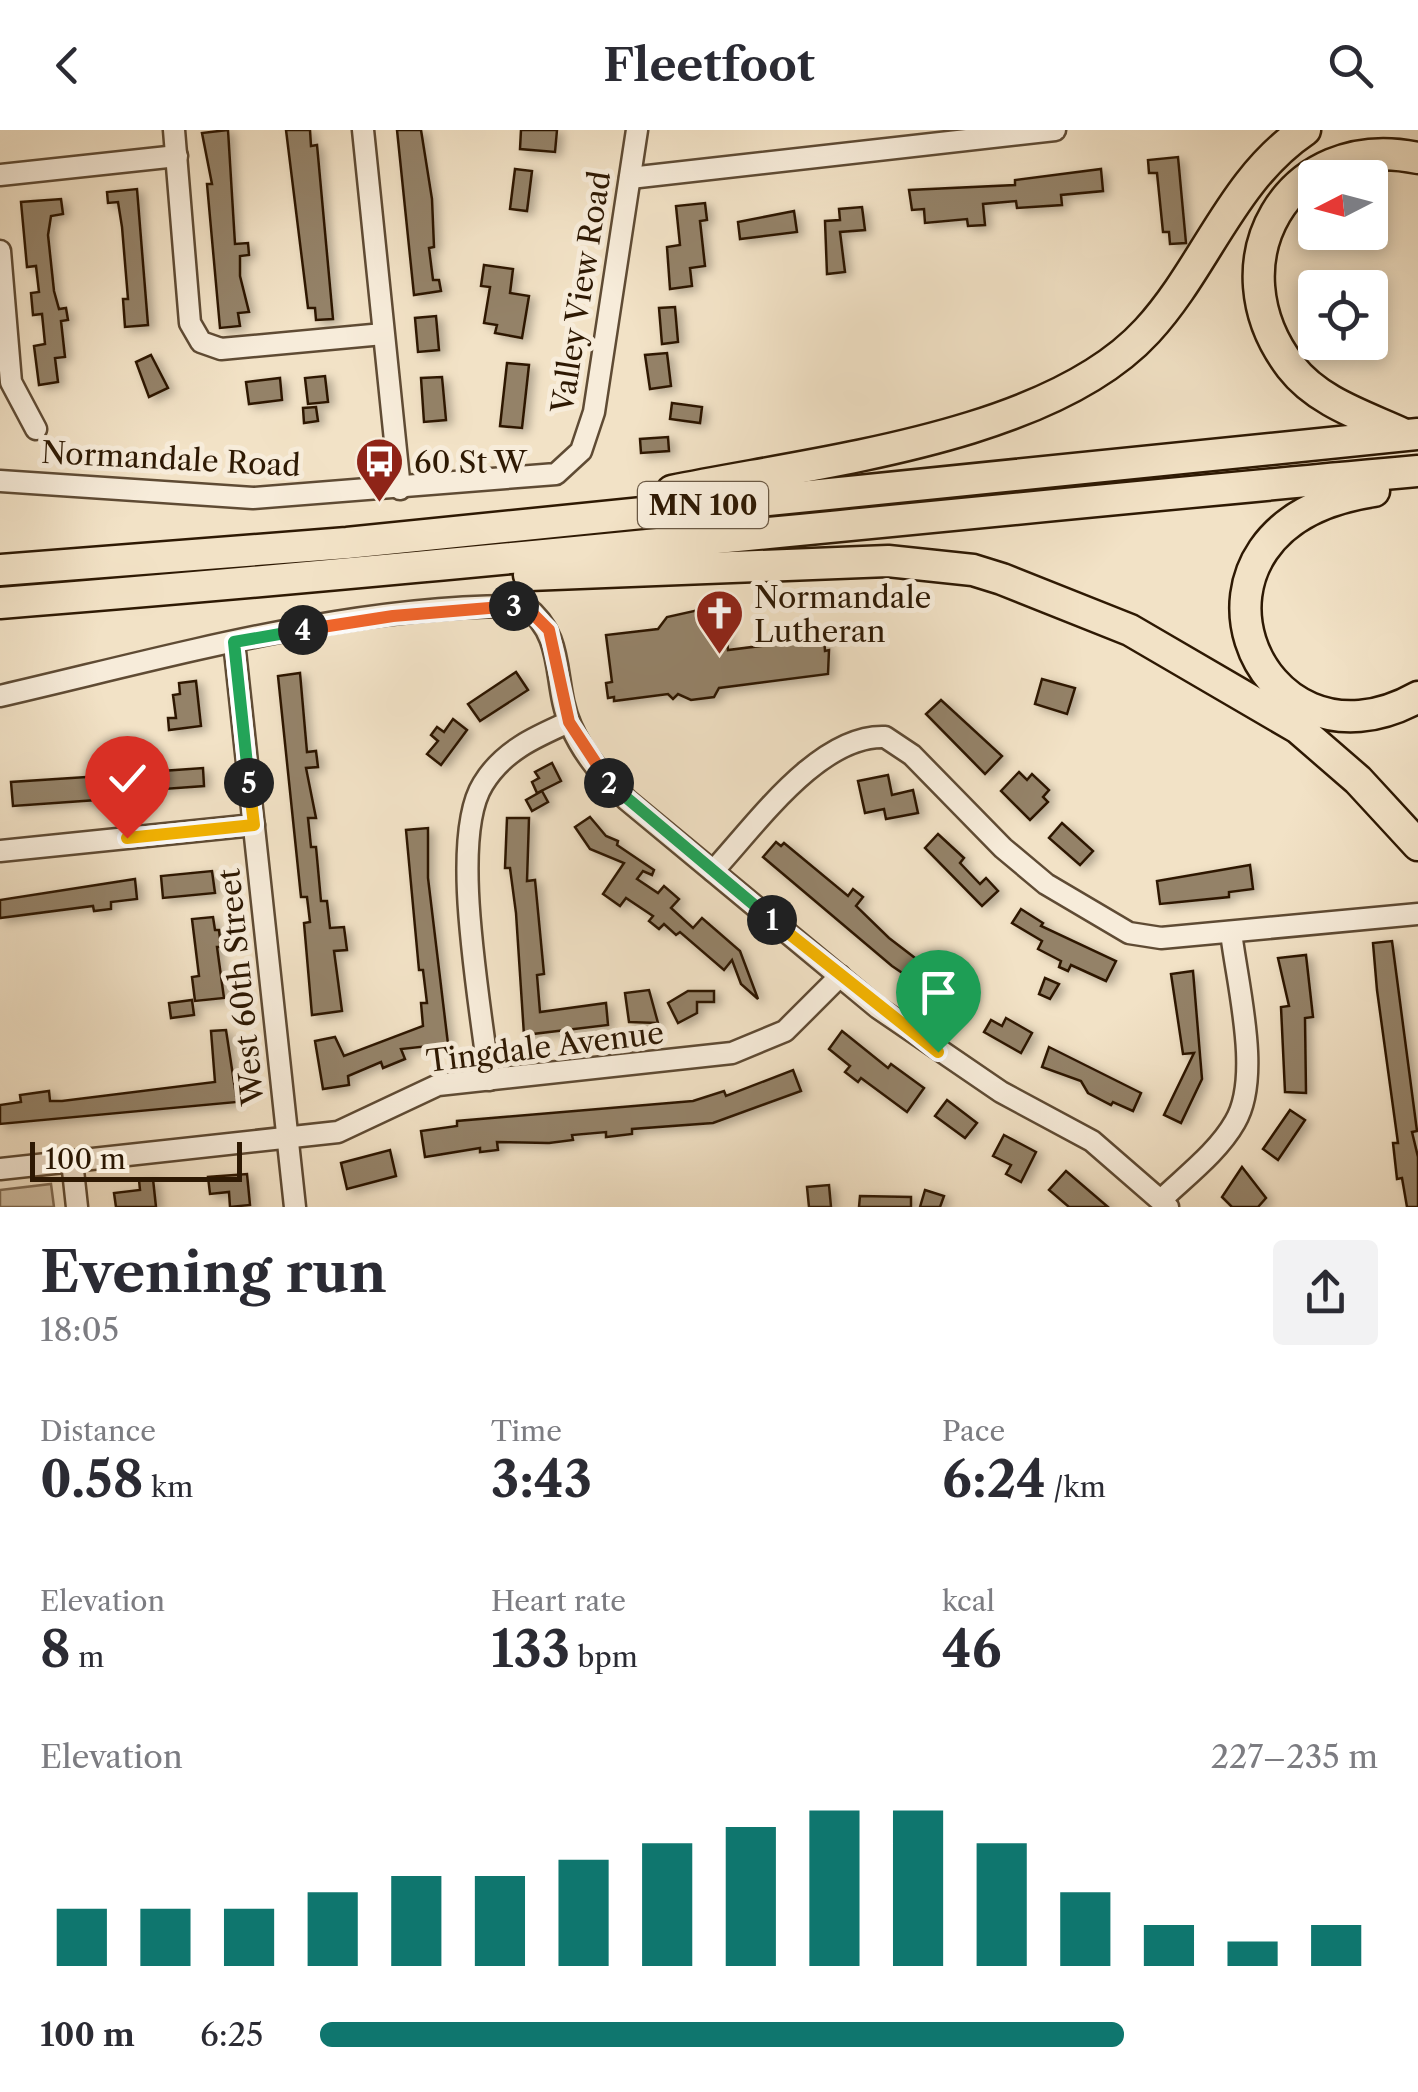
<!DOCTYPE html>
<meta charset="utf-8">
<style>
body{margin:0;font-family:"Libre Caslon Text",serif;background:#f2f2f3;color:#2b2b33;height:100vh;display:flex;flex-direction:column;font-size:38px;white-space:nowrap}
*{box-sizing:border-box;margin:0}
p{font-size:32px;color:#7c7c81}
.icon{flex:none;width:55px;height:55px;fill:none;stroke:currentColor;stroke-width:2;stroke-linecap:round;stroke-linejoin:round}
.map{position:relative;height:1077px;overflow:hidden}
.sheet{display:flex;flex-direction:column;background:#fff;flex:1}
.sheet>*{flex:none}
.needle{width:65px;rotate:264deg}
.controls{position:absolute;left:1298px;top:30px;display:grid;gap:20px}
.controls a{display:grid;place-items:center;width:90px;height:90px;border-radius:10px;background:#fff;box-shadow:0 5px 15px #0003;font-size:50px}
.scale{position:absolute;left:30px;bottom:25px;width:212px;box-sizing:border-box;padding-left:10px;border:5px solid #2e1903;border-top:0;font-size:28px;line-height:35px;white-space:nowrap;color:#2e1903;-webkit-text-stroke:8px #f7ecda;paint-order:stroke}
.pin{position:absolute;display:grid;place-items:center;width:85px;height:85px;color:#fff;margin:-102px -42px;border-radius:50% 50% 50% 0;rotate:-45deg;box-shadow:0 0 10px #0007}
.pin .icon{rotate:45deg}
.km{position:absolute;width:50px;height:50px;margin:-25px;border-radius:50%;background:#222;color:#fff;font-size:28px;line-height:50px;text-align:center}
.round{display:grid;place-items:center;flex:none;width:105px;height:105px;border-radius:10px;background:#f2f2f3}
.head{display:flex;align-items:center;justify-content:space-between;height:170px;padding:0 40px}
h1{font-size:55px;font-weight:700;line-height:75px}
.metrics{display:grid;grid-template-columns:repeat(3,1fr);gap:15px;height:170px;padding:10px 40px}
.metrics div{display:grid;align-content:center}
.metrics b{font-size:50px;font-weight:700}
.metrics small{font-size:28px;font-weight:400}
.metrics p{font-size:28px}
.chart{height:280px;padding:20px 40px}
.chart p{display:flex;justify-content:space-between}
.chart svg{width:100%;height:180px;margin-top:10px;stroke:#0f766e;stroke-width:6}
ul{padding:0 40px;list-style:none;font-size:32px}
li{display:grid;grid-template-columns:160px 120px 1fr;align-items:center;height:75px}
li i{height:25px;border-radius:12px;background:#0f766e}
header{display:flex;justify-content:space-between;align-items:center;height:130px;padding:0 40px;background:#fff;font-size:45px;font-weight:700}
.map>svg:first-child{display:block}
</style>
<header><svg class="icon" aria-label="back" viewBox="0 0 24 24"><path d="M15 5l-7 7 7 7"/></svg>Fleetfoot<svg class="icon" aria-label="search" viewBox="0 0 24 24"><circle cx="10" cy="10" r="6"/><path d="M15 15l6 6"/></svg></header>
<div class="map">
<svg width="1418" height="1077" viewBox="0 0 1418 1077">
<defs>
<filter id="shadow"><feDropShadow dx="5.5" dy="3.5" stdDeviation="5" flood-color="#0004"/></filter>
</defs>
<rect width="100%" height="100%" fill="#f2e2c6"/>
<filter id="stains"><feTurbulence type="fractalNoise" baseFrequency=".002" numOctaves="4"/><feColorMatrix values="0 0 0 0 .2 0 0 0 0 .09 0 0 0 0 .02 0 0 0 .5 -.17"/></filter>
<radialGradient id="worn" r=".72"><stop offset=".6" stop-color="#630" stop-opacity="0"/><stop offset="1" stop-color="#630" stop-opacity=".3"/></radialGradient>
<!-- green -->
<polygon fill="#d1c0a5" stroke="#806c54" stroke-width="2.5" points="51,1054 54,1077 0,1077 0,1060"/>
<!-- building -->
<g fill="#948268" stroke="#2e1903" stroke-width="2.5" filter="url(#shadow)">
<polygon points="228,0 235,114 248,113 249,125 240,126 240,146 249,182 238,183 240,196 220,198 207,54 212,54 202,3"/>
<polygon points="286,0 310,0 311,16 317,15 333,189 316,190 315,178 308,178"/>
<polygon points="397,0 421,0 432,69 434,117 429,118 433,150 439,150 441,161 414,165"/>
<polygon points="521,0 557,0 555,22 520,19"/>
<polygon points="1178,27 1186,113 1170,114 1169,102 1163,102 1157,43 1149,43 1148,30"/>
<polygon points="515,39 532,41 527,81 510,79"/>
<polygon points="1101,39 1103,61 1061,65 1062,75 1017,78 1016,71 983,74 985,95 968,96 967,89 925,93 924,79 912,80 909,60 1015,55 1015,50"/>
<polygon points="137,59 148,195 125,197 123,169 128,169 122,97 118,72 108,73 107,62"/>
<polygon points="61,69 63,84 51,86 48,105 54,161 59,179 66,178 68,190 61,191 65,227 55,228 58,252 39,255 34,216 45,214 42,184 33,185 31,163 39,162 36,136 27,137 21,72"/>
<polygon points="705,73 707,90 700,91 705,136 690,138 692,156 670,159 667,117 680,115 676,76"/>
<polygon points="862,77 865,100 840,102 845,142 827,144 825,91 840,90 839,79"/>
<polygon points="794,81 797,102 740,109 738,92"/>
<polygon points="484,135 513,139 510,163 529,166 522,208 495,203 497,195 484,193 490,157 481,156"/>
<polygon points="675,177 678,212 662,214 659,178"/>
<polygon points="436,186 439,220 418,222 415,188"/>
<polygon points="667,223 671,256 650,259 645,225"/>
<polygon points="151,225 168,258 149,267 136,232"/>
<polygon points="507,233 529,235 522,298 500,296"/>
<polygon points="325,246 328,272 308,274 305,248"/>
<polygon points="442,247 446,290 424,292 421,248"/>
<polygon points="280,248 282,270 249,274 246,252"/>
<polygon points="672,273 702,277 700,293 670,289"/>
<polygon points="316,277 318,291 304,293 303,278"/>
<polygon points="668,307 669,321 641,323 640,309"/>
<polygon points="703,479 711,485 724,483 728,520 824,508 825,521 829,520 828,544 719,558 714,567 691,570 678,564 673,569 668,564 614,571 614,567 608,568 606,553 612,552 606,505 658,499 667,487"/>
<polygon points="516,542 528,560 480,591 468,574"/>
<polygon points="300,543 307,622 316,621 318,637 306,638 316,688 308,688 311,717 316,717 321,771 327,771 330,798 344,797 347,820 334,821 342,881 312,885 304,793 310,792 307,767 301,767 278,546"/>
<polygon points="1042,549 1075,558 1067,584 1035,574"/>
<polygon points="196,551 201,596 169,600 168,588 176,588 173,565 180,564 179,553"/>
<polygon points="941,570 1002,626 985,644 926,584"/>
<polygon points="453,589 467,600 441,635 427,624 438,611 431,605 437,597 444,602"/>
<polygon points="552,633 561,651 537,663 532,652 539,648 535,642"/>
<polygon points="203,638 204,656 164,659 162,641"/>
<polygon points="1019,642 1027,650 1032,644 1049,660 1043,667 1048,672 1030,690 1001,661"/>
<polygon points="132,644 134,662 125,663 125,668 13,676 11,652"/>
<polygon points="888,645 892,665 913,660 918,683 886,689 884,679 865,683 858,651"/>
<polygon points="542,661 548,672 532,681 526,670"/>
<polygon points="590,687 606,706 618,711 617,715 654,740 652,745 643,741 637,749 658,763 664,756 679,769 671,778 693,798 702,788 740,821 758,869 741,854 732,830 724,840 680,802 676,805 664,794 659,799 649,791 653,786 626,768 620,776 603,764 624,733 590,719 575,697"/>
<polygon points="507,688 529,688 527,751 535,750 544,844 537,845 540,882 606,873 608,895 524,905 516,783 510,738 505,738"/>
<polygon points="1062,693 1093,721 1080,735 1049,708"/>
<polygon points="428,698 428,748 448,914 401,919 405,929 383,938 381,932 348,946 349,955 323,959 315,911 335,907 344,926 423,896 421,873 427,873 423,840 419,840 406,700"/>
<polygon points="938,704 964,728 960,733 980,754 986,748 998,761 982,776 925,718"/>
<polygon points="776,712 781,716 784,713 848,766 853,759 863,767 856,776 889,808 966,867 957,880 892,836 763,727"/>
<polygon points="1250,735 1253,759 1229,762 1229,767 1160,774 1157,751"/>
<polygon points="212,741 215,763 163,768 161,746"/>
<polygon points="135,749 137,769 111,772 111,779 94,781 93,776 0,788 0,770"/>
<polygon points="1021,779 1043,793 1041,796 1116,831 1106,851 1071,835 1068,841 1059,837 1061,831 1038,819 1042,811 1012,793"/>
<polygon points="213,787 215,800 219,800 221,817 217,817 224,868 195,871 192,847 199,846 192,789"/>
<polygon points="1392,811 1417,1001 1412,1002 1418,1027 1418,1077 1407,1077 1402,1048 1397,1049 1393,1013 1398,1013 1377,860 1373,813"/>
<polygon points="1306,825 1313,887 1305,888 1306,963 1285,962 1281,877 1289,876 1278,828"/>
<polygon points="1193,841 1202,949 1181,993 1164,985 1194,923 1183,924 1171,844"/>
<polygon points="1045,848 1059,854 1050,869 1039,864"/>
<polygon points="649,860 658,893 629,892 625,863"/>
<polygon points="688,861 714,861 714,872 697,872 697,883 678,893 668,873"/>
<polygon points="192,870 194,885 171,888 169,873"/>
<polygon points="1006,888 1032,903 1021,923 984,902 991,890 1002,896"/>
<polygon points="226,900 237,972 0,994 0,975 21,972 20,965 49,961 50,971 62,971 215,952 211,901"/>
<polygon points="842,901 888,938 891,934 924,958 907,982 861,948 858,952 845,942 850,936 829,919"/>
<polygon points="1049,917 1141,963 1133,981 1113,972 1111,975 1088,963 1081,951 1042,937"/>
<polygon points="793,940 801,961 713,993 632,999 632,1004 606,1007 606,1002 572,1005 573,1010 549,1013 497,1012 498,1020 480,1022 480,1018 425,1027 421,1001 457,996 457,991 693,971 724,961 726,966"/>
<polygon points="947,970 977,993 965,1008 935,986"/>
<polygon points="1290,980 1305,990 1278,1030 1263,1019"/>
<polygon points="1004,1005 1036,1022 1021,1052 1006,1044 1011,1035 993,1026"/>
<polygon points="390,1020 396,1046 347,1059 341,1033"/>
<polygon points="1242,1037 1266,1068 1258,1077 1232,1077 1222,1067"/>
<polygon points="1066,1041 1108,1077 1069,1077 1049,1060"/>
<polygon points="247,1044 250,1075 230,1077 229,1062 210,1064 208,1047"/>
<polygon points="153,1049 156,1077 116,1077 114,1063 140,1060 139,1050"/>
<polygon points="829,1055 831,1077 809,1077 807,1057"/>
<polygon points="925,1060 944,1066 940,1077 920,1077"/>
<polygon points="860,1066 911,1067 911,1077 859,1077"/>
</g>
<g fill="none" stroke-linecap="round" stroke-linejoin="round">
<defs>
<g id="minor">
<polyline points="174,0 190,193 201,212 221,219 383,204"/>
<polyline points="363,0 400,359"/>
<polyline points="0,45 177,26"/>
<polyline points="630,48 1055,0"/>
<polyline points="0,121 11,252 36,299"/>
<polyline points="0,351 253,368 556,344 581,321 594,282 637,0"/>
<polyline points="234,512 295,1077"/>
<path d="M0,566C169,527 351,474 525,476C567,507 552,554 571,596C584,626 604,648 627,670L878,878L1001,962L1092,1011L1168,1077"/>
<polyline points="0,721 254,695"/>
<path d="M713,741C755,696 819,604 885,607L912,625L1003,718L1046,754L1129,803L1161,808L1418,784"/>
<path d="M489,950C482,880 448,710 483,654C503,621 535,607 569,592"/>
<polyline points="72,1031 77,1077"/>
<polyline points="0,1039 338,1002 438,955 732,923 785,901 840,846"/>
<path d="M1161,1070C1186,1046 1218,1022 1235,992C1262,947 1237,854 1231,802"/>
</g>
<g id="highway">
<path d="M1403,304C1364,286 1318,272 1291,237C1212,134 1287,0 1418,28"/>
<path d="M672,361C812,332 1048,309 1147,201C1206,137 1231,50 1305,0"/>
<path d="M1374,361C1150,394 1254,659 1418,567"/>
<polyline points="0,440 347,413 1418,304"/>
<polyline points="529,445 888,431 973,440 1002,449 1130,500 1298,598 1358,650 1418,715"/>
<path d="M0,473C473,436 945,383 1418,341"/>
</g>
</defs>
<!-- minor casing -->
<use href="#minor" stroke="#5f4b34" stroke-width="25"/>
<!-- highway casing -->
<use href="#highway" stroke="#2e1903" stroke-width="35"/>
<!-- minor -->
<use href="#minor" stroke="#f7ecda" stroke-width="20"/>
<!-- highway -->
<use href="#highway" stroke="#f2e2c6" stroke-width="30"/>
</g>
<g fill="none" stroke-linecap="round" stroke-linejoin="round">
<defs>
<polyline id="split-1" points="772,790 938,922"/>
<polyline id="split-2" points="609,653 772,790"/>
<polyline id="split-3" points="514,476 525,476 549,500 569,592 609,653"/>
<polyline id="split-4" points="303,500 393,486 514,476"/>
<polyline id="split-5" points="249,653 234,512 303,500"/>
<polyline id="split-6" points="127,708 254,695 249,653"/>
</defs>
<!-- split-1 casing -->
<use href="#split-1" stroke="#fff" stroke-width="20"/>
<!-- split-2 casing -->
<use href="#split-2" stroke="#fff" stroke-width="20"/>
<!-- split-3 casing -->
<use href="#split-3" stroke="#fff" stroke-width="20"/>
<!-- split-4 casing -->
<use href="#split-4" stroke="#fff" stroke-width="20"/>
<!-- split-5 casing -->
<use href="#split-5" stroke="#fff" stroke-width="20"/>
<!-- split-6 casing -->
<use href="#split-6" stroke="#fff" stroke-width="20"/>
<!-- split-1 -->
<use href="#split-1" stroke="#f5b400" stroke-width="12"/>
<!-- split-2 -->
<use href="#split-2" stroke="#22a559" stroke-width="12"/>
<!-- split-3 -->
<use href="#split-3" stroke="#f0652b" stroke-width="12"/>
<!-- split-4 -->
<use href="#split-4" stroke="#f0652b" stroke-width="12"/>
<!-- split-5 -->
<use href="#split-5" stroke="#22a559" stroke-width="12"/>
<!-- split-6 -->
<use href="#split-6" stroke="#f5b400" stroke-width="12"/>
</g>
<!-- icons -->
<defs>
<symbol id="bus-pin" viewBox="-11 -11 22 30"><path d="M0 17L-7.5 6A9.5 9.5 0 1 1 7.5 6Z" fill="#8f2418" stroke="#f7ecda"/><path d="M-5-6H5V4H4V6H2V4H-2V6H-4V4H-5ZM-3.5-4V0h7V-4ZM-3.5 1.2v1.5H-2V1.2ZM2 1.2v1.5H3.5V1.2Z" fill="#fff"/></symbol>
<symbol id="church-pin" viewBox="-11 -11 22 30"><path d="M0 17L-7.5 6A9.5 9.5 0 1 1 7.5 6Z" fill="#8f2418" stroke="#f7ecda"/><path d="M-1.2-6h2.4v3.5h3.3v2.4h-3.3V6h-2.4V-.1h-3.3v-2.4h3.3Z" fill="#fff"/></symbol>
</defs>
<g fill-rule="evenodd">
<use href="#bus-pin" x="352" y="304" width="55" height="75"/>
<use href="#church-pin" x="692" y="456" width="55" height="75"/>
</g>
<g text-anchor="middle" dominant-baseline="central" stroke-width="10" stroke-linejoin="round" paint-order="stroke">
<!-- shield labels -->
<rect fill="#f7ecda" stroke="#6a5844" stroke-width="2.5" x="638" y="352" width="130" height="46" rx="8"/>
<g font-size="28" font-weight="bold" fill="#2e1903">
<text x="703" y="375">MN 100</text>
</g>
<!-- street labels -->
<g font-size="30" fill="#2e1903" stroke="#f7ecda">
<text transform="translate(581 162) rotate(-81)">Valley View Road</text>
<text transform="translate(171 329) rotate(3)">Normandale Road</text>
<text transform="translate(241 857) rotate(-96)">West 60th Street</text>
<text transform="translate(545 917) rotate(-7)">Tingdale Avenue</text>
</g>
<!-- poi labels -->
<g font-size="30" fill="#2e1903" stroke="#f7ecda" text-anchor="start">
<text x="414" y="332">60 St W</text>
<text x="754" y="467">Normandale<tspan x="754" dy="34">Lutheran</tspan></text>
</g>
</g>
<rect width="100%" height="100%" filter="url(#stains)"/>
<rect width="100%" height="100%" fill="url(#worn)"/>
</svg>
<div class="controls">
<a><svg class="needle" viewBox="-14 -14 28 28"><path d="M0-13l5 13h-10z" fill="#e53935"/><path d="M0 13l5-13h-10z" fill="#7c7c81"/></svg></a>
<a><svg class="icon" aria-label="locate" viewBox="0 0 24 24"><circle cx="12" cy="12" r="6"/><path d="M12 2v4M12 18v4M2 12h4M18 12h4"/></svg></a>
</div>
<div class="scale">100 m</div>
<div class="pin" style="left:938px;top:922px;background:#1e9e55"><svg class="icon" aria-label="arrive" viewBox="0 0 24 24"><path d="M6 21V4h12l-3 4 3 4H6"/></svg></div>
<div class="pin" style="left:127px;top:708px;background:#d93025"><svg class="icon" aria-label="check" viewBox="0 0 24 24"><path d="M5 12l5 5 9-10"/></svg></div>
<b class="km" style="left:772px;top:790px">1</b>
<b class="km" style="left:609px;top:653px">2</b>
<b class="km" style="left:514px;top:476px">3</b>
<b class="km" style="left:303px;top:500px">4</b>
<b class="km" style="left:249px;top:653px">5</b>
</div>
<section class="sheet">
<div class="head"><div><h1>Evening run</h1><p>18:05</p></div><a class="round"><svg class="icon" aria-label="share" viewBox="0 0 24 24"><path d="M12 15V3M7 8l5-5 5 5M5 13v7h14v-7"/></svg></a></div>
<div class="metrics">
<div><p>Distance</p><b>0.58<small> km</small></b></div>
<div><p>Time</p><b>3:43</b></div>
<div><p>Pace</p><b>6:24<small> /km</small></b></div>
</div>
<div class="metrics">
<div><p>Elevation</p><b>8<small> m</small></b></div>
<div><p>Heart rate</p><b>133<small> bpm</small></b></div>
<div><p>kcal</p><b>46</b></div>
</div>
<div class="chart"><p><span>Elevation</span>227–235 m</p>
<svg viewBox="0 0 160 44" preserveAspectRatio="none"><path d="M5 44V30M15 44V30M25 44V30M35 44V26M45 44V22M55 44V22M65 44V18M75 44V14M85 44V10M95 44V6M105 44V6M115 44V14M125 44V26M135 44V34M145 44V38M155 44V34"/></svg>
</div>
<ul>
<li><b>100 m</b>6:25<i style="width:76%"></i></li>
</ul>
</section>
